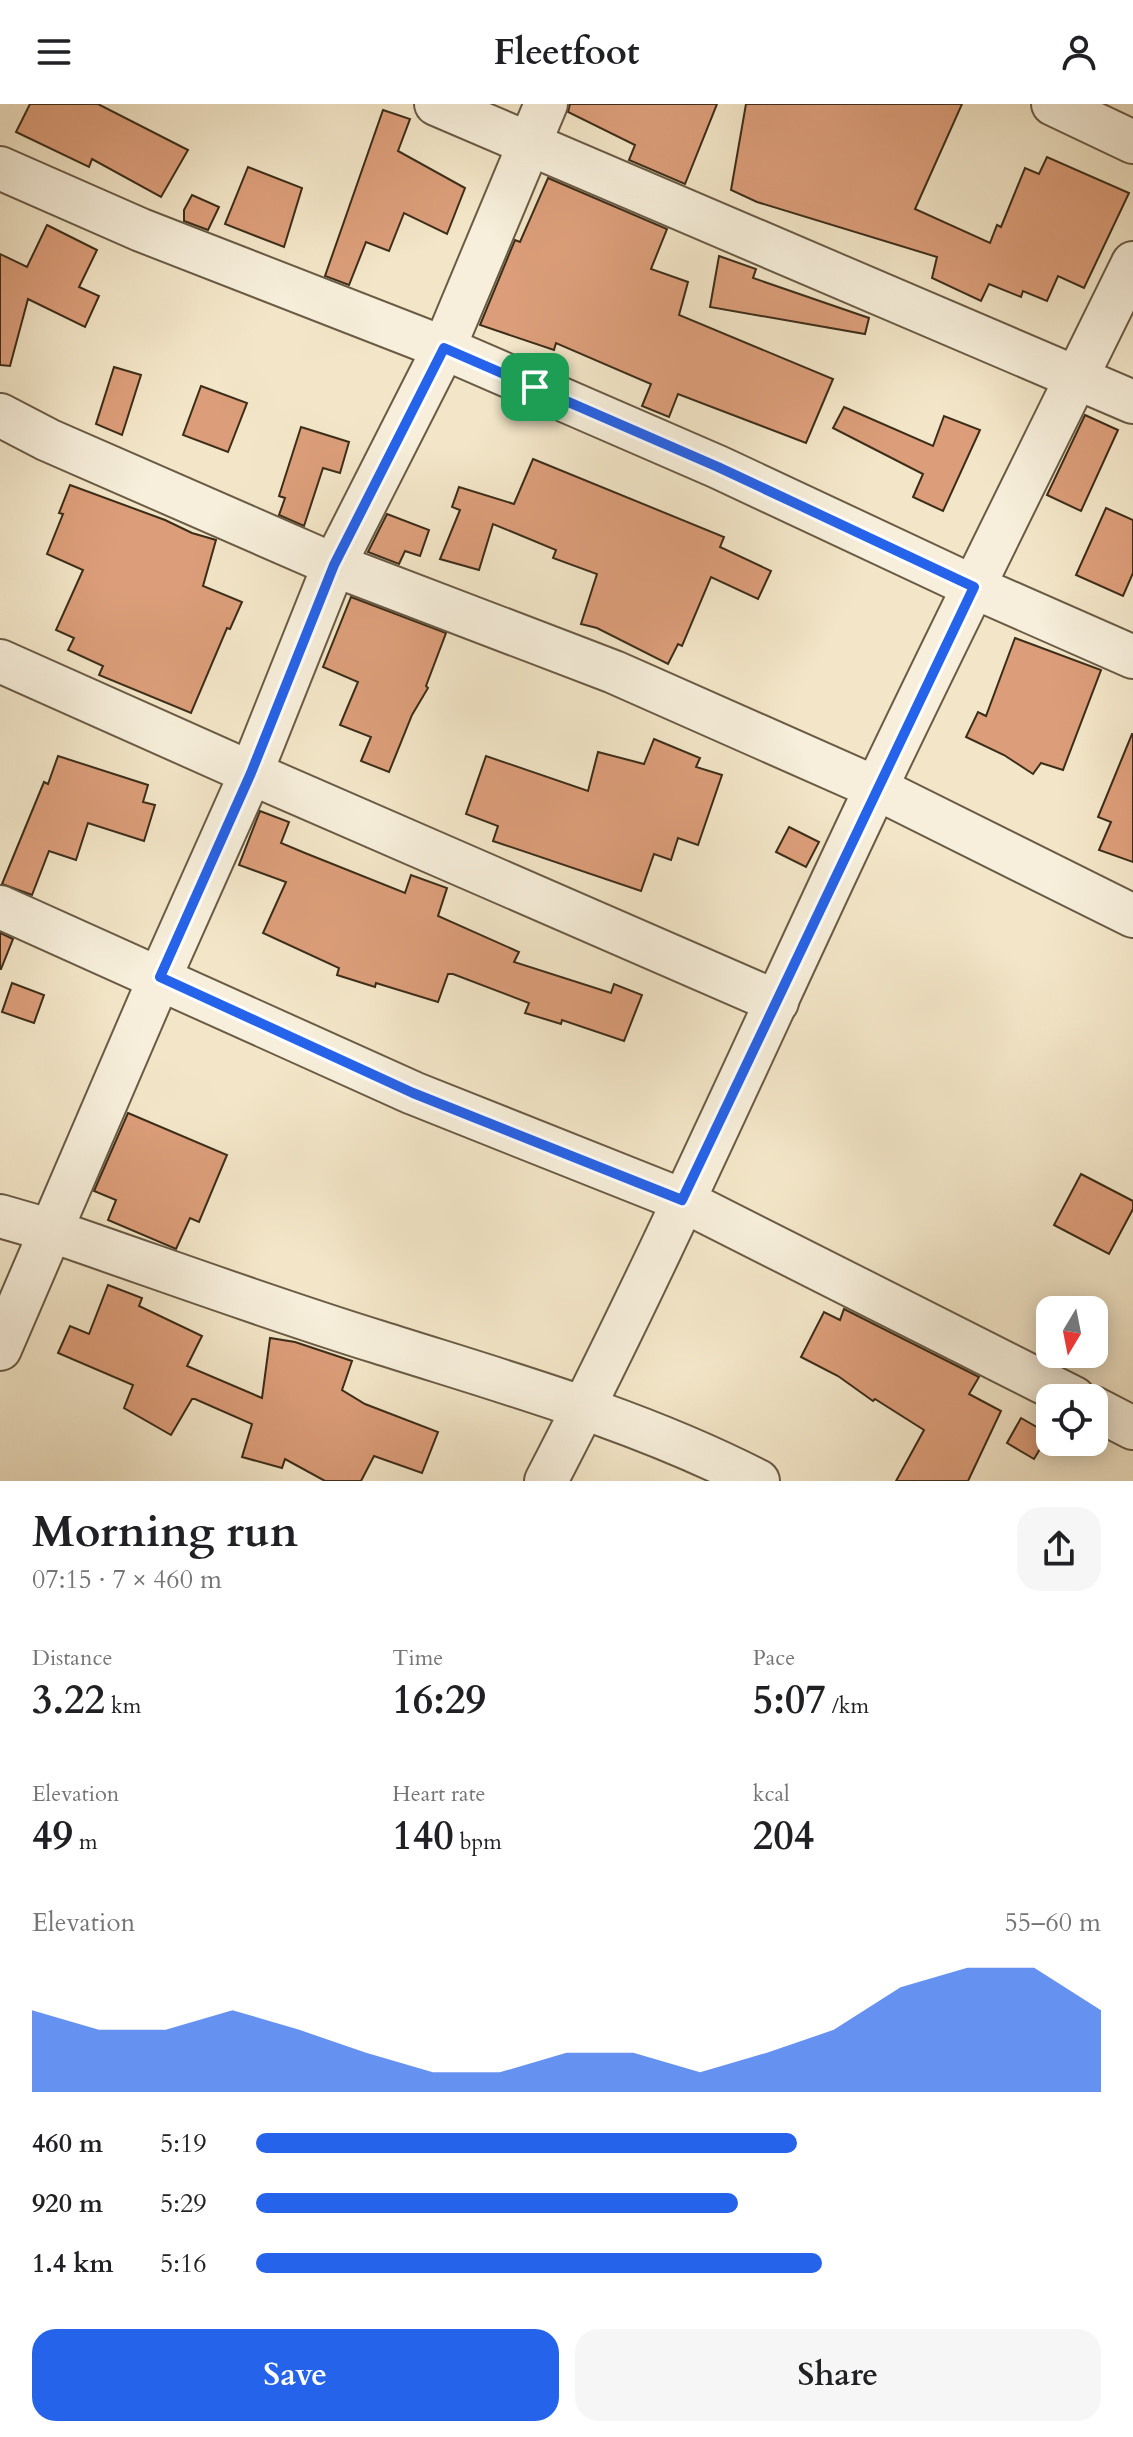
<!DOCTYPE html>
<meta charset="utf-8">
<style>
body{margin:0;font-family:Cardo,serif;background:#f6f6f6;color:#202124;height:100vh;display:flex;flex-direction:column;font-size:30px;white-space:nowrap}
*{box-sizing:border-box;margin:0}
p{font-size:26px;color:#757577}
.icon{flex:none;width:44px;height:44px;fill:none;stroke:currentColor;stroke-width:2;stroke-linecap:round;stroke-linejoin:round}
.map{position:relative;height:1377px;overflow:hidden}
.side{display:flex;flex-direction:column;background:#fff;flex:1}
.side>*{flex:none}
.needle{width:52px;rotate:190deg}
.controls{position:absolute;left:1036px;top:1192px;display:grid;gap:16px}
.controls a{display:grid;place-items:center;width:72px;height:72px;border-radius:16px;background:#fff;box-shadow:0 4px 20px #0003;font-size:40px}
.pin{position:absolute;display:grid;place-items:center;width:68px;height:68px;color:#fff;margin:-34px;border-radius:16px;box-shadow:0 4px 12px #0006}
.round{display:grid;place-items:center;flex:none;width:84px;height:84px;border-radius:24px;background:#f6f6f6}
.overview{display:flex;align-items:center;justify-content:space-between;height:136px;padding:0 32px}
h1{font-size:44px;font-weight:800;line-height:60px}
.metrics{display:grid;grid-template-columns:repeat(3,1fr);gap:12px;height:136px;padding:8px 32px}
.metrics div{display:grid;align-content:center}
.metrics b{font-size:40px;font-weight:800}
.metrics small{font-size:22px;font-weight:400}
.metrics p{font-size:22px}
.chart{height:224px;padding:16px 32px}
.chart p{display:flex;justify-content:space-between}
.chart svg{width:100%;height:144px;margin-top:8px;fill:#2563eb;opacity:.7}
.action{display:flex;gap:16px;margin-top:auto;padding:16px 32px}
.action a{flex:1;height:92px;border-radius:24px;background:#2563eb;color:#fff;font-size:32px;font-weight:800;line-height:92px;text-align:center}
.action a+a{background:#f6f6f6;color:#202124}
ul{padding:0 32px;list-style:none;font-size:26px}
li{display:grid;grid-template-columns:128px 96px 1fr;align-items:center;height:60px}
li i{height:20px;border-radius:10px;background:#2563eb}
header{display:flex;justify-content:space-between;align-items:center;height:104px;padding:0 32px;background:#fff;font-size:36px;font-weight:800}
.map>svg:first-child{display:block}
</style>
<header><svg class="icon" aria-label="menu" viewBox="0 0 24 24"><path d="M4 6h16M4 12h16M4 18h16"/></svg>Fleetfoot<svg class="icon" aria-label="person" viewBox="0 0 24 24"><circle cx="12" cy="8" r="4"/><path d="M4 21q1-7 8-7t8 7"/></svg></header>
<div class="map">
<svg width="1133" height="1377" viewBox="0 0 1133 1377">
<rect width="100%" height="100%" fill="#f3e6c8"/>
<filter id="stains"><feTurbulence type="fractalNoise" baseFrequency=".0025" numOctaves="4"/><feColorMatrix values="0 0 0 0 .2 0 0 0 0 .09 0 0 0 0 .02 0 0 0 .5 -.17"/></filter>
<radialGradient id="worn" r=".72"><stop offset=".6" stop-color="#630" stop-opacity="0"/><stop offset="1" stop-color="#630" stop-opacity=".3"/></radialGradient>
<!-- building -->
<g fill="#dc9e7a" stroke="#3c2d19" stroke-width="2">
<polygon points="30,0 98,0 188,46 161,93 92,55 89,63 16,28"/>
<polygon points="570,0 717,0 685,80 629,56 635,41 568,8"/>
<polygon points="746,0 962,0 915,105 990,139 997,121 1001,123 1025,64 1039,70 1047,53 1129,89 1084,184 1058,172 1047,197 1023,187 1021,193 989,180 981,197 932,174 937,153 757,98 731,86"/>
<polygon points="383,6 410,15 398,47 465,84 447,130 404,109 389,147 366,138 349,181 325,172"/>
<polygon points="248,63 302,84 284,143 225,120"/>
<polygon points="548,74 667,125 651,165 688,178 679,211 833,275 806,339 678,290 669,313 642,302 651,280 556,239 554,246 480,221 515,136 520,138"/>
<polygon points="192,91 219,103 208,126 184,117 184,106"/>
<polygon points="47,121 97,146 79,183 99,192 85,223 28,195 10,262 0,261 0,150 27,163"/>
<polygon points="719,152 756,165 753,174 869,214 865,230 710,203"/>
<polygon points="114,263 141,271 122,331 96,320"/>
<polygon points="201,282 247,299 228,348 183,331"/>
<polygon points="844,303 933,342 944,312 980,326 943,407 913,393 923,370 833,324"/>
<polygon points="1085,311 1118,326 1081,407 1047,391"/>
<polygon points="301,323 349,338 340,369 323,364 304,422 279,411 285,394 279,392"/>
<polygon points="533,355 724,433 720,443 771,467 758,495 711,473 682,542 678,540 668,560 597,524 581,520 597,470 553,454 556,446 493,420 479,466 440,455 460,406 452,403 459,383 514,400"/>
<polygon points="70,381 165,416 192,429 216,436 203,482 242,498 230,525 227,524 191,609 99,571 103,562 68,546 74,534 56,526 83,466 47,450 63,410 59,409"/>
<polygon points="1106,404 1133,416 1133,469 1123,492 1076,471"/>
<polygon points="387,410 429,426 420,452 405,447 399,460 368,448"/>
<polygon points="351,493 446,529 426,582 428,584 412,611 389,668 361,657 371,633 340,621 358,578 323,563"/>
<polygon points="1015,534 1101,566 1063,666 1041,659 1033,670 1004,651 966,633 978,608 986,612"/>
<polygon points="1132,630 1133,630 1133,758 1099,746 1111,718 1098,713"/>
<polygon points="654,635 700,654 696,663 722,671 698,741 678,734 671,756 654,750 641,787 493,737 498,722 466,710 486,652 588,687 598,648 644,660"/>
<polygon points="58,652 148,681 143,698 155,701 144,737 88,719 76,756 49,747 32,791 2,780 44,678 48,680"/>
<polygon points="260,707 289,718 281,739 305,749 405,789 411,771 447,784 438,812 519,848 514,858 611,889 614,880 642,891 624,937 562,916 561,920 525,909 529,899 453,870 448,870 438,898 376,879 375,883 337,871 339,864 263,829 286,778 239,761"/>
<polygon points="789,723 819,738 806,763 776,748"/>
<polygon points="0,829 13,835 1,865 0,865"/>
<polygon points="12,879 44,891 34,919 2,908"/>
<polygon points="128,1009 227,1051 199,1118 190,1114 176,1145 108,1116 116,1096 94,1087"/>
<polygon points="1081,1070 1133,1097 1133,1105 1109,1150 1054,1121"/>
<polygon points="108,1181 142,1194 139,1202 202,1232 187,1262 262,1294 270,1234 295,1238 352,1257 342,1286 365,1300 438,1328 422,1369 374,1352 361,1377 325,1377 285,1355 282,1364 242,1353 252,1320 195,1295 192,1295 171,1331 124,1304 133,1281 58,1249 70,1222 89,1230"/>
<polygon points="844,1205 979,1273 969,1290 1001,1307 968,1377 896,1377 924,1326 875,1295 873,1297 838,1272 801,1253 824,1208 840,1216"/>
<polygon points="1021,1314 1049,1330 1034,1355 1007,1339"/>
</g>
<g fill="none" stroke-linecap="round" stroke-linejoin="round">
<defs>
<g id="street">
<polyline points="436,0 1133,298"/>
<polyline points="1053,0 1133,38"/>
<polyline points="0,64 141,126 444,244 718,363 974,483 1133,553"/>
<polyline points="0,311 48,336 334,461 614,568 876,684 1133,812"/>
<polyline points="0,557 251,669 777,898"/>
<polyline points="0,803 413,989 682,1096 1074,1294"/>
<path d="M0,1112L52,1127C160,1164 268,1204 378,1238C507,1279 637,1315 758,1377"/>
<polyline points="0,1245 160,873 251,669 334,461 444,244 546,0"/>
<polyline points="1094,1304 1133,1324"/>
<path d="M546,1377C664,1150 766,915 876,684C960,508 1047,334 1133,159"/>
</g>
</defs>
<!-- street casing -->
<use href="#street" stroke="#6a5b45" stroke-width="46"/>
<!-- street -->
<use href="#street" stroke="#f7efdb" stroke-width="42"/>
</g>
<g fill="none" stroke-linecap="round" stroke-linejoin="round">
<defs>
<path id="route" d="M444,244L718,363L974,483C875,687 780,892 682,1096L413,989L160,873L251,669L334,461Z"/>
</defs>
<!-- route casing -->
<use href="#route" stroke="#fff" stroke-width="16"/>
<!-- route -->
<use href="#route" stroke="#2563eb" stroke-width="10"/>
</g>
<rect width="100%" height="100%" filter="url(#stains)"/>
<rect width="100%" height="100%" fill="url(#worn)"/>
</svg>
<div class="controls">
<a><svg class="needle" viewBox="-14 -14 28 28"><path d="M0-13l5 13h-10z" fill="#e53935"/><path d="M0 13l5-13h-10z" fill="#757577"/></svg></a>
<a><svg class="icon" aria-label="locate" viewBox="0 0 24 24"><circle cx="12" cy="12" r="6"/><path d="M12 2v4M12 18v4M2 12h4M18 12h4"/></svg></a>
</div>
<div class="pin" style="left:535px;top:283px;background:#1e9e55"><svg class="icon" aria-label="arrive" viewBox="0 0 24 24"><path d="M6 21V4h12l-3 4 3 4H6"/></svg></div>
</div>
<section class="side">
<div class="overview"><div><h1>Morning run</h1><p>07:15 · 7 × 460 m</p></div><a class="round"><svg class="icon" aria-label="share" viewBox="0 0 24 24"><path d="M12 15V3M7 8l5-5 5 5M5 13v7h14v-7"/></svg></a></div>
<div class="metrics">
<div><p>Distance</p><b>3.22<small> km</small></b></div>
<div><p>Time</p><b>16:29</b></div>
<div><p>Pace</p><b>5:07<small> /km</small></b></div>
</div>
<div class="metrics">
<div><p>Elevation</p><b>49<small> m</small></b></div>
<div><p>Heart rate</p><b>140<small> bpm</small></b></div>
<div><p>kcal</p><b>204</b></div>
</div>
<div class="chart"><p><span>Elevation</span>55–60 m</p>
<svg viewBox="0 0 160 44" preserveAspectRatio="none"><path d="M0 44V19L10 25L20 25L30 19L40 25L50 32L60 38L70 38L80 32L90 32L100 38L110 32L120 25L130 12L140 6L150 6L160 19V44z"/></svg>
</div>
<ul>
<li><b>460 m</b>5:19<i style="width:64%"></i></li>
<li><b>920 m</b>5:29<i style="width:57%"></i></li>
<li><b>1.4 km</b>5:16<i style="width:67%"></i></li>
</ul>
<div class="action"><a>Save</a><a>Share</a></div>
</section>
